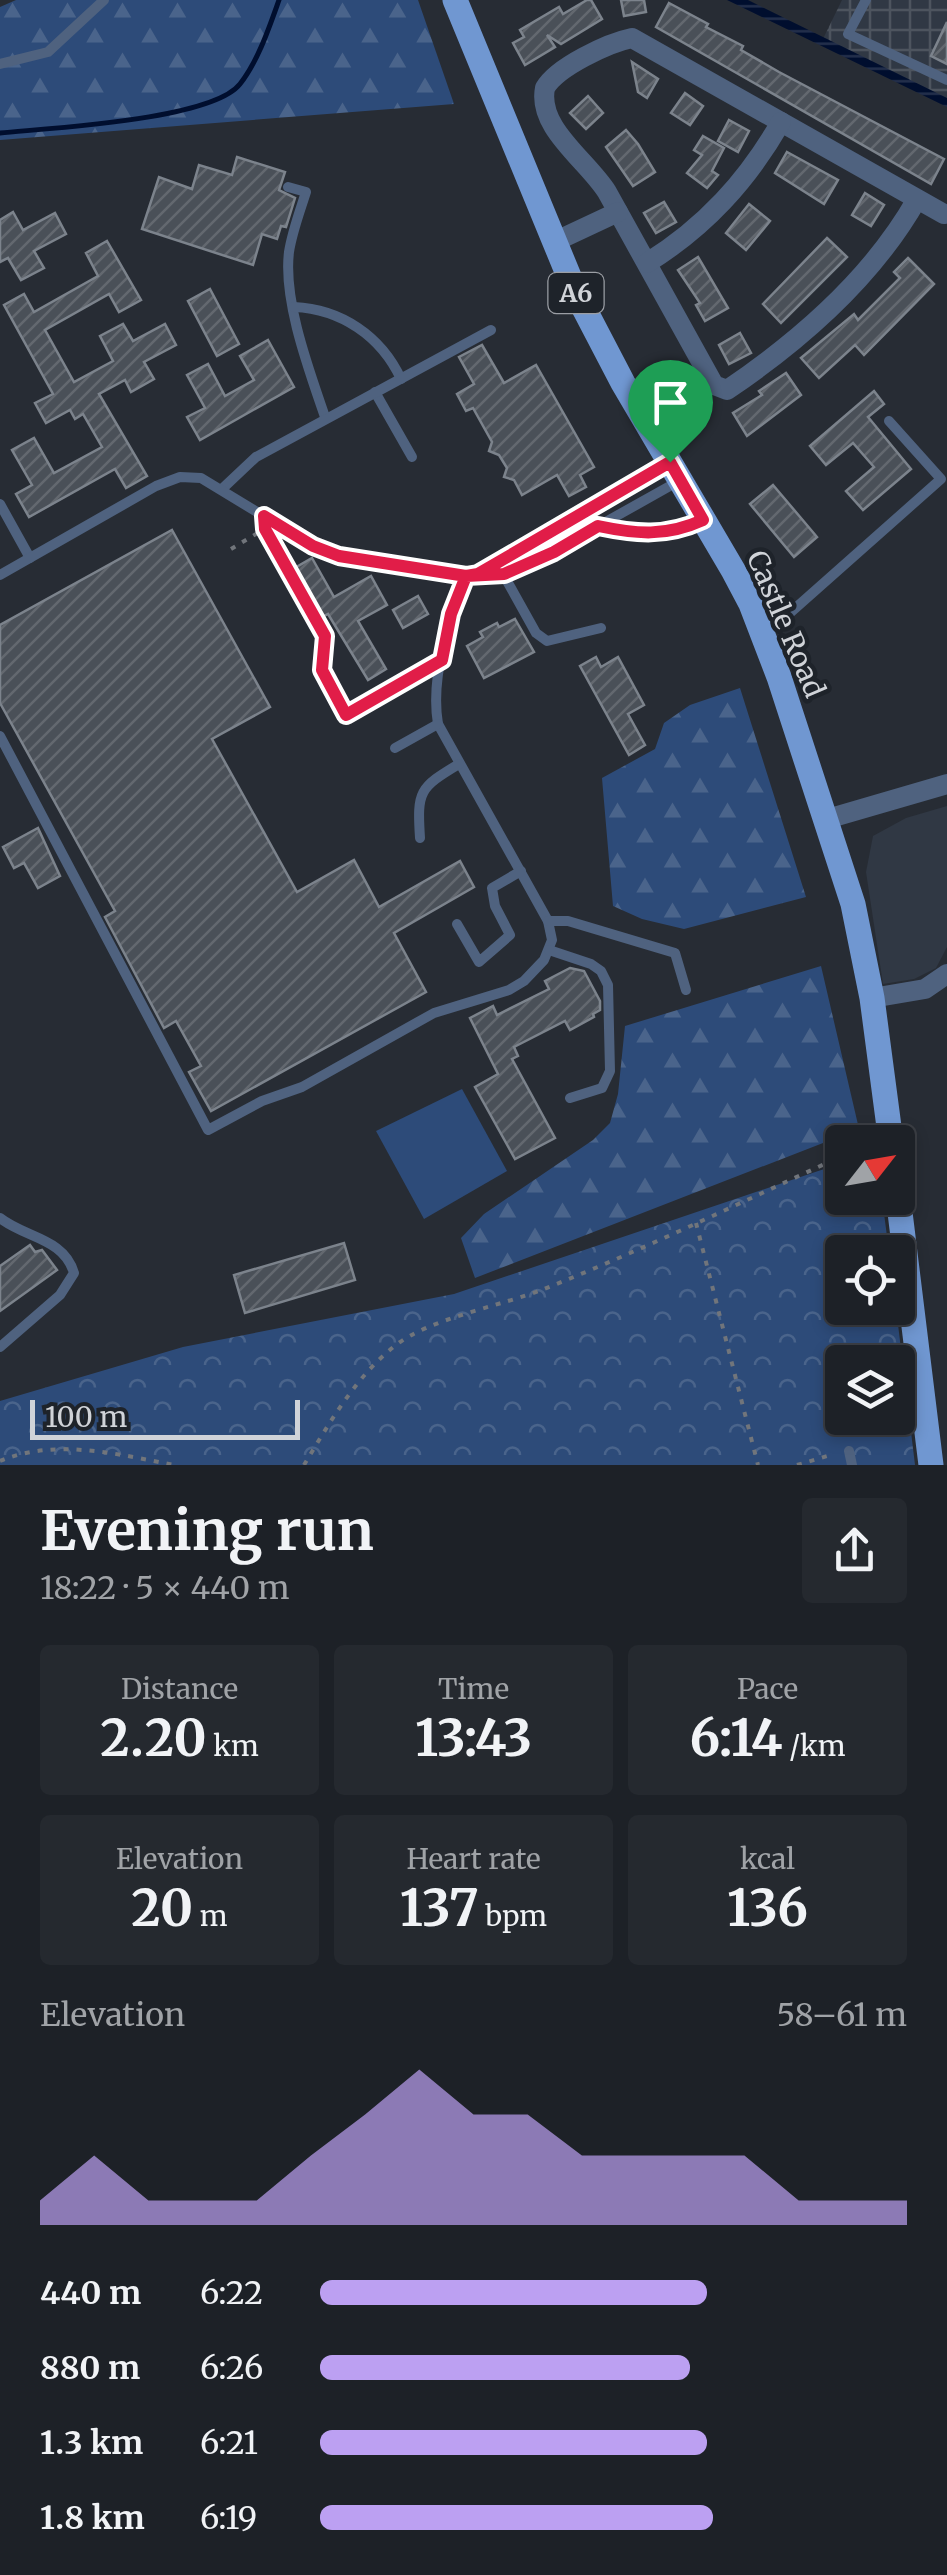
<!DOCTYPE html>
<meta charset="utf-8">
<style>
body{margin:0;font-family:Merriweather,serif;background:#25292f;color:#f1f3f6;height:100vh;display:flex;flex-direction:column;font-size:38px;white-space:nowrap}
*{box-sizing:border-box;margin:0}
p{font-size:32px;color:#a0a3a7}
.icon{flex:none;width:55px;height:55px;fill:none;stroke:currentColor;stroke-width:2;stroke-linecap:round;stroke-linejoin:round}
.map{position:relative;height:1465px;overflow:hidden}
.details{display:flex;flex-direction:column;background:#1d2127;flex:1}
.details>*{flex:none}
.needle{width:65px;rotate:59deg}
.tools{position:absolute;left:825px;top:1125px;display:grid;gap:20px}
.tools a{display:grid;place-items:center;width:90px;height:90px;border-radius:10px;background:#1d2127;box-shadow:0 5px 15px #0003,0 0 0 2px #3b3e44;font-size:50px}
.scale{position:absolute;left:30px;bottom:25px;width:270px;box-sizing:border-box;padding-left:10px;border:5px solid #d0d3d8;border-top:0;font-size:28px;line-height:35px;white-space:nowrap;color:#d0d3d8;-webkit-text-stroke:8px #1e232a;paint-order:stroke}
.pin{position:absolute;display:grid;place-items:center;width:85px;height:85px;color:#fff;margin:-102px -42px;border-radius:50% 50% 50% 0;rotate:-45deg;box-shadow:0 0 10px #0007}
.pin .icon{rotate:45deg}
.round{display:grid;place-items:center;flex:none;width:105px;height:105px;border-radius:10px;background:#25292f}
.summary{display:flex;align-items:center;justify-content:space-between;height:170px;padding:0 40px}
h1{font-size:55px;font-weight:700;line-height:75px}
.stats{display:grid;grid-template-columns:repeat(3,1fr);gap:15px;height:170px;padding:10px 40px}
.stats div{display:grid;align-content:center;border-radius:10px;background:#25292f;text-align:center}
.stats b{font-size:50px;font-weight:700}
.stats small{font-size:28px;font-weight:400}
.stats p{font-size:28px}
.chart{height:280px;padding:20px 40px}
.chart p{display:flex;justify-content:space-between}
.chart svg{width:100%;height:180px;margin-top:10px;fill:#bca0f2;opacity:.7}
ul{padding:0 40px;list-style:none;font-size:32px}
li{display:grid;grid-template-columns:160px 120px 1fr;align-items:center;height:75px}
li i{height:25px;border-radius:12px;background:#bca0f2}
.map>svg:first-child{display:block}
</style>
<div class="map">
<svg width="947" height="1465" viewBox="0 0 947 1465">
<defs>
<pattern id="industrial-grid" width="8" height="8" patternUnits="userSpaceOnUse" patternTransform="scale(2.5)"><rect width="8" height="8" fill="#303844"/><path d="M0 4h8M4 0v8" fill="none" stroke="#4d545e"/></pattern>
<pattern id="forest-firs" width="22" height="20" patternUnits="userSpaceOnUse" patternTransform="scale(2.5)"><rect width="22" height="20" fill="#2d4b79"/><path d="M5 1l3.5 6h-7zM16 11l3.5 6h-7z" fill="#4a648b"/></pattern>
<pattern id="park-crowns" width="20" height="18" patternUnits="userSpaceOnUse" patternTransform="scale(2.5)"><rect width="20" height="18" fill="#2d4b79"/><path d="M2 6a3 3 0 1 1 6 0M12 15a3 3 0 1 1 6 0" fill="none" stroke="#4a648b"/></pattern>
<pattern id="water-rules" width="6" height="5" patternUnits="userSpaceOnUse" patternTransform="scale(2.5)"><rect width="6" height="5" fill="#000e2e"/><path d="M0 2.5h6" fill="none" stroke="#24304c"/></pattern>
<pattern id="building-hatch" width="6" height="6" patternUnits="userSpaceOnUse" patternTransform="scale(2.5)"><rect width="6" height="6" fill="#4a5058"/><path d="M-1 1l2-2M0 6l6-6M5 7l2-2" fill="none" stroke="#63686f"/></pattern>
</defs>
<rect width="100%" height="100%" fill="#272c34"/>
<!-- built -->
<polygon fill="#303844" points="947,806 947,947 936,968 914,979 883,984 866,872 873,836 906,818"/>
<!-- industrial -->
<polygon fill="url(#industrial-grid)" points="842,0 947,0 947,106 822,41"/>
<!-- grass -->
<polygon fill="#2d4b79" points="462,1089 507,1171 424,1219 376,1131"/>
<!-- forest -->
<g fill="url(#forest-firs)">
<polygon points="16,0 418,0 454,104 0,140 0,7"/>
<polygon points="740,688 806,897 684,929 642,919 613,906 602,778 655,749 664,723 690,705"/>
<polygon points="821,966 859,1129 475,1278 461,1238 484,1214 593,1140 610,1123 618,1094 625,1026"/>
</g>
<!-- park -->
<path fill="url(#park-crowns)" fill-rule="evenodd" d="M842,1163V1198H882L889,1252H842V1308H896L915,1465H0V1401L183,1347L454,1294ZM842,1362H898V1418H842Z"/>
<!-- water -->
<polygon fill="url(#water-rules)" points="727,0 748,0 947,98 947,107"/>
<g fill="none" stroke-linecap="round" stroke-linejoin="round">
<!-- stream -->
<path stroke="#000e2e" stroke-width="5" d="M0,133C49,128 212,120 240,84C258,61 269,28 279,0"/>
</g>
<!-- building -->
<g fill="url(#building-hatch)" stroke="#7c838c" stroke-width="2.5">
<polygon points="587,0 591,0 602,19 561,44 547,35 555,47 525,65 513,43 524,37 520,30 559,7 563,14"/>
<polygon points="621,0 644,0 646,12 624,16"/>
<polygon points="669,3 708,24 706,27 743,46 741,50 779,72 944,159 931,184 656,27"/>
<polygon points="947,22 947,64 931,56"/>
<polygon points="632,62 658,79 647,98 638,92"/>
<polygon points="685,93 703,106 690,125 671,113"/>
<polygon points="588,96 603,113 586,129 570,113"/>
<polygon points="729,120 749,131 738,152 718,141"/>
<polygon points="626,130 638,144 655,172 633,186 606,147"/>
<polygon points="703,136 724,148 712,171 718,175 707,188 687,173 702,155 694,150"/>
<polygon points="787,152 838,180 824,204 775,173"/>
<polygon points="237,157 285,172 279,190 295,198 286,227 281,226 277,239 262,234 253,265 142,229 159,177 192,189 199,165 232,175"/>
<polygon points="865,193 884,205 871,226 852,215"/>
<polygon points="664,202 676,222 656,233 644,213"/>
<polygon points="749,204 770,221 746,250 726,233"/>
<polygon points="13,212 23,230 55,213 66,234 34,251 44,268 21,280 8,258 0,262 0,220"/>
<polygon points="827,238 847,257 781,323 763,304"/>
<polygon points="107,241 141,300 119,312 109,294 45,330 74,382 113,361 100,336 123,324 133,341 165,324 176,345 144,362 154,379 131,392 125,380 99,394 147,476 126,488 115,469 29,517 16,494 32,485 12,450 34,438 54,473 102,447 83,414 75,419 70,410 46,423 35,403 53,394 4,305 24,294 34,312 98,276 86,253"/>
<polygon points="698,257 728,308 705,321 696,305 700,303 678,270"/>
<polygon points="908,258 934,284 864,355 855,345 819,378 801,358 854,314 858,320 900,278 894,272"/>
<polygon points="210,289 239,344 217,356 188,301"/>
<polygon points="740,333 751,353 729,364 719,345"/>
<polygon points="268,340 294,387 200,440 187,417 205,408 187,375 208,364 225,396 254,380 240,356"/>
<polygon points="482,345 504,383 536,365 594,467 580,475 586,487 569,496 557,475 522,495 514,480 504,477 507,468 499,455 489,451 492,442 473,408 466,411 457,394 474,384 459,357"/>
<polygon points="786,373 801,395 747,436 733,413 762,395 759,391"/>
<polygon points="874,391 884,404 868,417 911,469 863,510 846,491 874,467 853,443 826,465 810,446"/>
<polygon points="773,485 817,537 794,557 750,504"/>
<polygon points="172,530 270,707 212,739 297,892 354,860 379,907 460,861 474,887 394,933 426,992 211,1111 189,1072 201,1066 176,1021 164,1028 105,917 115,911 0,703 0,625"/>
<polygon points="312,558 334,597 371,576 387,605 358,621 386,669 368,680 328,614 320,618 293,569"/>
<polygon points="418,596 428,614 403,628 393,610"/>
<polygon points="515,619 534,652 484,678 467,646 483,637 480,632 497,623 499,627"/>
<polygon points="596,657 601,667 618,657 644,705 628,714 645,745 629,755 580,666"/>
<polygon points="38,828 60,876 38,888 24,863 14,868 3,847"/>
<polygon points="570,968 584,971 600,1001 600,1010 593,1014 594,1017 570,1030 565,1021 514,1047 518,1056 512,1059 555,1138 515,1159 475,1087 498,1074 470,1018 493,1006 497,1015 549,989 545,981"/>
<polygon points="344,1243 355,1280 245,1313 234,1275"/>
<polygon points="30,1245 35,1252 42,1250 57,1270 0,1311 0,1266"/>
</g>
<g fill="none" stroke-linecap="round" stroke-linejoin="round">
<!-- path -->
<g stroke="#71757b" stroke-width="4" stroke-dasharray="5 8" stroke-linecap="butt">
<polyline points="268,535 325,637 323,655"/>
<polyline points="231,549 261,531"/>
<polyline points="696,1223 758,1465"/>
<path d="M0,1461C55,1438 117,1454 174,1465"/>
<path d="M304,1465C330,1422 356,1376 396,1345C431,1318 501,1306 544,1289C645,1249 744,1201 842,1156"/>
<polyline points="797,1465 834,1454"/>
</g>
<!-- service -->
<g stroke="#4f627f" stroke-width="10">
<polyline points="866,0 848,34 947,80"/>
<polyline points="0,64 48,52 104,0"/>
<path d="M288,187L306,192C300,211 292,232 289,252C283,301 309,370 325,417"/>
<path d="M294,307C341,309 381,336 401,379"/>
<polyline points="375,392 412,457"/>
<polyline points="222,489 256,457 491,330"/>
<polyline points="0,504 30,558"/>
<path d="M598,526C636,534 666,537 702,520"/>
<polyline points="502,572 536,633 547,641 601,628"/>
<polyline points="479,574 668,464"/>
<polyline points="0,575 156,486 180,477 201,478 313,546 361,562 466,577 503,574 554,551 677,482"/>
<polyline points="764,636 941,479 889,421"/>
<polyline points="322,670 346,715 442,660"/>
<path d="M0,736L208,1130L262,1101L302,1087L434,1013L509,990L524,981L544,960L552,940L548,921L438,724C430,677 449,620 466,577"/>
<polyline points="395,748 438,724"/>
<path d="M420,838C417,791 419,788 459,764"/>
<polyline points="548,921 568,921 675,953 686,990"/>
<polyline points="457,924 479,962 510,935 495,906 492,888 521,871"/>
<polyline points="549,950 591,964 601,971 608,985 610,1071 602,1088 570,1098"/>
<path d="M0,1218C25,1238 64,1238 74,1273L60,1295L0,1347"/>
<polyline points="849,1451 852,1465"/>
</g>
<!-- minor -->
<g stroke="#4f627f" stroke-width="20">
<path d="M917,199C873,277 801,340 727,390L714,385L607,192C587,160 537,128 545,88C557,67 608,43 632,38L944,214"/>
<polyline points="554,242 618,212"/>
<path d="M647,263C705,227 747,181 781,122"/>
<polyline points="827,819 947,784"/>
<polyline points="872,998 925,989 947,974"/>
</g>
<!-- primary -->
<g stroke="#7097d1" stroke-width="25">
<polyline points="455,0 575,291 623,383 733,570 751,604 779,677 853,904 872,998 891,1142"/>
<polyline points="898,1196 931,1465"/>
</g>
</g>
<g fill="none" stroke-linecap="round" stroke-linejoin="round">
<defs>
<path id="route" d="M670,462L478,574L466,576L339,556L313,546L264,516L265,529L325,636L322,670L346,715L442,660L451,614L466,576L504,574L554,552L598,526C636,534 666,537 703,520L670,462"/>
</defs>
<!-- route casing -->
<use href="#route" stroke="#fff" stroke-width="20"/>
<!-- route -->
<use href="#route" stroke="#e11d48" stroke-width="12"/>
</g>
<g text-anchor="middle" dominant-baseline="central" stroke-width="9" stroke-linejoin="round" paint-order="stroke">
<!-- shield labels -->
<rect fill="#1e232a" stroke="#9b9ea4" stroke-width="2.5" x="548.5" y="273" width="55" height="40" rx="8"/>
<g font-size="25" font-weight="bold" fill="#d0d3d8">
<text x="576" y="293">A6</text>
</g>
<!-- street labels -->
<g font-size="28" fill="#d0d3d8" stroke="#1e232a">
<text transform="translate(786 624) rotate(67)">Castle Road</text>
</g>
</g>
</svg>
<div class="tools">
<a><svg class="needle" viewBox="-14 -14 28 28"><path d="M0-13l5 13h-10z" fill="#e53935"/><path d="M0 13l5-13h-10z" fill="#a0a3a7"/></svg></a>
<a><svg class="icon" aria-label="locate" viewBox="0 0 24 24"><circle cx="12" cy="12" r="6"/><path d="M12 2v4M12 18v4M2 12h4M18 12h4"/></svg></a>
<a><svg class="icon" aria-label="layers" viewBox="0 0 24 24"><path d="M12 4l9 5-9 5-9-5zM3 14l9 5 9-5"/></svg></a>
</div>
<div class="scale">100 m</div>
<div class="pin" style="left:670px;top:462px;background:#1e9e55"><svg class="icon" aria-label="arrive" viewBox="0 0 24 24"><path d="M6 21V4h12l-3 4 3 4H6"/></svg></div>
</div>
<section class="details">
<div class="summary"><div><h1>Evening run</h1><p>18:22 · 5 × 440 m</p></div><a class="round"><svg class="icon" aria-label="share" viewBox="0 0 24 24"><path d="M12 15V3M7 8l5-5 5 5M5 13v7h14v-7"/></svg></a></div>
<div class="stats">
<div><p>Distance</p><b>2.20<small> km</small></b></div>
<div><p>Time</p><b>13:43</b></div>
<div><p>Pace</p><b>6:14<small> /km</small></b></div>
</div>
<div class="stats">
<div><p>Elevation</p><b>20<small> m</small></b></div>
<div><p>Heart rate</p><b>137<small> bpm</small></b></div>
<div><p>kcal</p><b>136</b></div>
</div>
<div class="chart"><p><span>Elevation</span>58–61 m</p>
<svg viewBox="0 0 160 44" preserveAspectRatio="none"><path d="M0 44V38L10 27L20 38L30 38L40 38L50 27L60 17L70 6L80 17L90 17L100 27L110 27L120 27L130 27L140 38L150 38L160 38V44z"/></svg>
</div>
<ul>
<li><b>440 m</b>6:22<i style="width:66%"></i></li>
<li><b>880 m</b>6:26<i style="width:63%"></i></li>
<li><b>1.3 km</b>6:21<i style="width:66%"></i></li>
<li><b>1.8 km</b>6:19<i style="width:67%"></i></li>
</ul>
</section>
